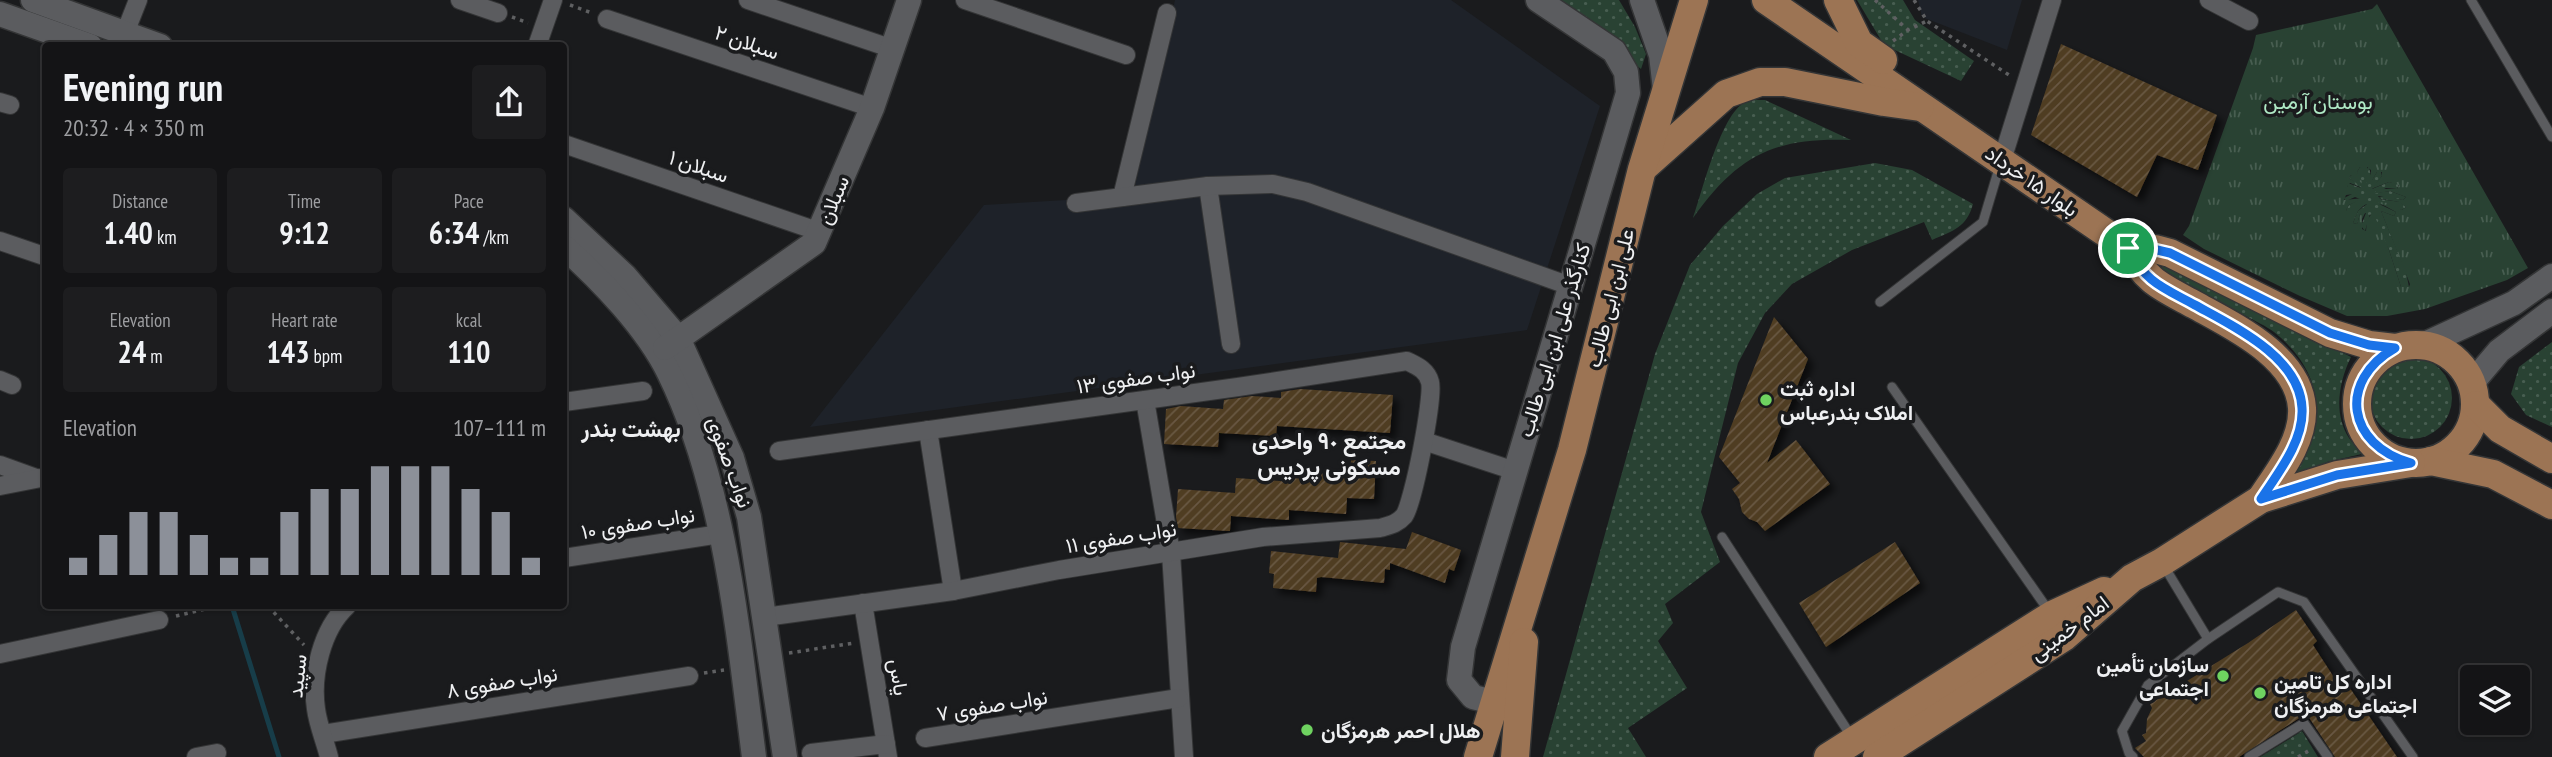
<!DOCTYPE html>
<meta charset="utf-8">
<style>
body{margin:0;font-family:"PT Sans Narrow",Vazirmatn,sans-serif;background:#1d1d1f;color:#f1f3f6;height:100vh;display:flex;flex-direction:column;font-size:26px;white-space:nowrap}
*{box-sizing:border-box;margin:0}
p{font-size:23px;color:#9d9ea1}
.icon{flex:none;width:38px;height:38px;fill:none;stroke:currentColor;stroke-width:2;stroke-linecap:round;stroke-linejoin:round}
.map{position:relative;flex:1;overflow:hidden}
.details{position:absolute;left:42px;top:42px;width:525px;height:567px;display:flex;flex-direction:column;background:#141416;border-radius:7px;box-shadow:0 2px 5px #0004,0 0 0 2px #333335}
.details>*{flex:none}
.buttons{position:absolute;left:2460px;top:665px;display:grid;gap:14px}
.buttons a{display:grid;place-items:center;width:70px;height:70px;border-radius:7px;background:#141416;box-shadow:0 2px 5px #0004,0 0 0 2px #333335;font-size:35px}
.pin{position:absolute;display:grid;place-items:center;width:60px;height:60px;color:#fff;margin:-30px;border:4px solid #fff;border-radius:50%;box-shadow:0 2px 7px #0007}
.round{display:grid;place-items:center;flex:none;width:74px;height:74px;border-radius:7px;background:#1d1d1f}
.head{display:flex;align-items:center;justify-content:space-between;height:119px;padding:0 21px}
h1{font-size:38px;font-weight:600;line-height:52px}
.figures{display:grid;grid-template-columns:repeat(3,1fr);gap:10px;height:119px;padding:7px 21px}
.figures div{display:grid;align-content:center;border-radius:7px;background:#1d1d1f;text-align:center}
.figures b{font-size:30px;font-weight:600}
.figures small{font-size:19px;font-weight:400}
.figures p{font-size:19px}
.chart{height:196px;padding:14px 21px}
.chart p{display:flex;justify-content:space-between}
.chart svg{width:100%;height:126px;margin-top:7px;stroke:#8c9099;stroke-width:6}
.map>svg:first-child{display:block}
</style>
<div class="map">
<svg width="2552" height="757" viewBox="0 0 2552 757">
<defs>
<pattern id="grass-dots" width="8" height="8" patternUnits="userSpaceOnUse" patternTransform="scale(1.75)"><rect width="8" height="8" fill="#294233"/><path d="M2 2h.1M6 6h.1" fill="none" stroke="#485e51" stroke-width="1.8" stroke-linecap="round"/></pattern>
<pattern id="park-tufts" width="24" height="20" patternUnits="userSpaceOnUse" patternTransform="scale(1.75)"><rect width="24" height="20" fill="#294233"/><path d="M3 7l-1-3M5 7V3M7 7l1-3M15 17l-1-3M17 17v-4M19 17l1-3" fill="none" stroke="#485e51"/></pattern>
<pattern id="building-hatch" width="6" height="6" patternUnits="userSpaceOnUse" patternTransform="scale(1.75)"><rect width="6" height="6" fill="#4f3c22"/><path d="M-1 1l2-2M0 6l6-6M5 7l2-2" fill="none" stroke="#695843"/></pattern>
<filter id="shadow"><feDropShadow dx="5.5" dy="5.5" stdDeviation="3.5" flood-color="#0009"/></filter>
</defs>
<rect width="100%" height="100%" fill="#1a1b1d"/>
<!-- built -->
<g fill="#1e2229">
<polygon points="1175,0 1451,0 1600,106 1527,330 810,427 984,205 1133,196"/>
<polygon points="1918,0 2022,0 2007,50 1922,17"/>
</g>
<!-- grass -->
<g fill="url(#grass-dots)">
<polygon points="1557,0 1619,0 1635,27 1646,54 1641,69"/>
<polygon points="1857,0 1903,0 1915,20 1974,61 1961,81 1884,45"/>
<path d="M1765,100L1851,140C1775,137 1738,155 1693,218C1702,193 1722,108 1748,101C1753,99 1760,100 1765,100Z"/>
<path d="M1875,163L1912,170L1973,204C1967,227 1953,231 1932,240L1924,222L1852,250L1792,284L1765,313L1738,363L1701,512L1720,562L1665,604L1673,623L1658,641L1687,688L1628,728L1646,757H1543L1655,354L1690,265L1723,226L1757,194L1785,178Z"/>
<polygon points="2360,167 2365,170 2369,167 2372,180 2377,172 2381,172 2382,176 2372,189 2389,182 2399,184 2397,189 2386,188 2376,193 2390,191 2406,197 2403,200 2378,196 2380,199 2400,202 2406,207 2402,210 2379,204 2396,212 2394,216 2381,211 2406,272 2409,287 2401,287 2389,250 2370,214 2365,231 2361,226 2366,213 2360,214 2357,224 2353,223 2358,211 2367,204 2348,212 2346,210 2349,205 2360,199 2355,197 2346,201 2344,198 2354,193 2347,186 2348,183 2361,188 2349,178 2351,175 2358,178 2357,172"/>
<path d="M2156,267H2173L2351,357C2339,381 2333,414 2349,438C2353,444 2360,448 2366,453L2327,462L2292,480C2325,424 2328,376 2274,332C2266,326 2255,321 2246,316C2216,300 2184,287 2156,267Z"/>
<polygon points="2552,342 2552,427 2526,415 2511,394 2519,367"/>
<circle cx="2411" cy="398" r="41"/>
<polygon points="2302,731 2318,757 2260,757"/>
</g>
<!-- park -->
<path fill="url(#park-tufts)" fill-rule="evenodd" d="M2377,4L2528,268L2507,280L2425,309L2387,316H2347L2300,296L2204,249L2183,235L2189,226L2253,48L2256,35L2372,9ZM2360,167L2367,183V167L2371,170V182L2377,172H2382V176L2371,189L2389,182L2399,185L2397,189H2378L2373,194L2390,191L2406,197L2403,200L2385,196L2377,198L2399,202L2406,207L2402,210L2388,203L2378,202L2396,212L2394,216L2381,211L2410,284L2409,287H2401L2389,250L2373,212L2367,220L2366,231L2362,229V219L2369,205L2360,214L2357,224L2353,223L2358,211L2367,202L2348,211L2346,210L2349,205L2364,198L2344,200L2346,195L2362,193L2347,186L2350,183L2363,188L2349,178L2351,175L2364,185L2357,172Z"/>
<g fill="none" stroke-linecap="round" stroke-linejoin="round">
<!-- stream -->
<polyline stroke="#173d49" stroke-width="5" points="232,606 279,757"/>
</g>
<!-- building -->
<g fill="url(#building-hatch)" filter="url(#shadow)">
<polygon points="2061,44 2217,115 2198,170 2157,155 2137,197 2031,135"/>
<polygon points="1774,317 1808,359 1767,463 1796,440 1830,484 1765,531 1757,522 1749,519 1742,512 1739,499 1732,489 1740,483 1719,457"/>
<polygon points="1300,389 1393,395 1390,433 1277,426 1276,436 1219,433 1218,447 1164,444 1166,409 1181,406 1223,409 1224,400 1252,396 1281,398 1281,392"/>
<polygon points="1351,460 1376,461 1374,499 1347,498 1346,514 1289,510 1289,520 1231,516 1230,531 1228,531 1178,528 1176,517 1178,489 1235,493 1236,478 1293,482 1294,472 1350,475"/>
<polygon points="1412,532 1461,550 1454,571 1449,569 1445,583 1390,563 1390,570 1385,569 1384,583 1321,577 1317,578 1316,592 1273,588 1274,574 1269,573 1271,551 1338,558 1340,542 1406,549"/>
<polygon points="1895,542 1920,583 1826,647 1799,603"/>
<polygon points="2296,610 2317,641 2313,645 2337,682 2343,678 2397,757 2335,757 2310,719 2304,715 2239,757 2144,757 2135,748 2146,741 2142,735 2146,733 2147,719 2152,708 2150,704 2248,643"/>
</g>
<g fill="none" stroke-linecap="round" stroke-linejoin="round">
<defs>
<g id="lane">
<polyline points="2471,0 2552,137"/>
<polyline points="1880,302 1983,222 2000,165"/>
<polyline points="1892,387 2051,614"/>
<polyline points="1722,537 1853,739"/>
<polyline points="2164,566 2208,639"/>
<polyline points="2133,757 2129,753 2122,731 2148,685 2208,639 2278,592 2304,602 2413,757"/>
<polyline points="2249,757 2304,723 2328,757"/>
</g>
<g id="street">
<polyline points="460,0 498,13"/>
<polyline points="748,0 893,49"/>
<polyline points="965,0 1126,55"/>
<polyline points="2209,0 2249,21"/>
<polyline points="607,19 872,108"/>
<polyline points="125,33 138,0"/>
<polyline points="537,46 553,0"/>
<polyline points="0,102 10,105"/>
<polyline points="564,144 820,232"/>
<polyline points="2002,160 2052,0"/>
<polyline points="1208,186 1231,344"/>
<polyline points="1122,197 1167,13"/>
<polyline points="1076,203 1208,186 1273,184 1307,192 1570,286"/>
<polyline points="0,241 44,256"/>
<polyline points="0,380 12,385"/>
<polyline points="1145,400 1171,553 1184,757"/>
<polyline points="564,402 643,391"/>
<polyline points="928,430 953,591"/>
<polyline points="1424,441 1515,471"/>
<polyline points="0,465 36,478"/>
<polyline points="0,486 46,477"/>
<polyline points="564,558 720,534"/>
<polyline points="863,603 888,757"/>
<path d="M765,617L953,591L1059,570L1263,537L1380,528C1390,525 1397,524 1404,516C1413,504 1434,397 1430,382C1427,370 1417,366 1407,361L1238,387L779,451"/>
<polyline points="0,654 159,620"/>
<polyline points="323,734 689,676"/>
<polyline points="925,738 1179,698"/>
<polyline points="811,753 886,744"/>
<polyline points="196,757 217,753"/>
<path d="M329,757C325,741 318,725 316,709C311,675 322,629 347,606"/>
</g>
<g id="secondary">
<polyline points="33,0 160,46"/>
<polyline points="1642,0 1661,55 1665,90"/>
<polyline points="0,14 90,46"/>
<polyline points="564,219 625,276 678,338 732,458 749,517 785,757"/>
<path d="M564,247C601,280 647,328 669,373C725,487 738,632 754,757"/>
<polyline points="2423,345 2514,303 2552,276"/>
<polyline points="665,348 814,243 872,108 909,0"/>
<polyline points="2472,383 2499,351 2552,311"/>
<polyline points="1493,702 1473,697 1459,680 1463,647 1628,93 1626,72 1614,51 1538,0"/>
</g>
<g id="primary">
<polyline points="1766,0 2128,248 2155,249 2170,253 2330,333 2369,345 2395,348"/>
<polyline points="1838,0 1859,43 1883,60"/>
<polyline points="1643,168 1726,94 1760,82 1785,82 1884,102 1920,107"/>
<path d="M2128,248C2146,282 2162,287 2195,305C2233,326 2299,357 2302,408C2304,441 2278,473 2261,499"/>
<circle cx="2416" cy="404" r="59"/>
<polyline points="2476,405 2500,429 2552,459"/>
<polyline points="2431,461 2493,474 2552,505"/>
<polyline points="1478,757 1572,450 1642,169 1694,0"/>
<polyline points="1515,757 1524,642"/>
<polyline points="1828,757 2052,615 2104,591"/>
<polyline points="1877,757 2064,637 2132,578 2162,562 2261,499 2337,475 2411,463"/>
</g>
</defs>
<!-- lane casing -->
<use href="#lane" stroke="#343536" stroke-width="11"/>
<!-- street casing -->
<use href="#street" stroke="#343536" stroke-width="20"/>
<!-- secondary casing -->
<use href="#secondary" stroke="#343536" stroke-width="27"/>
<!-- primary casing -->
<use href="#primary" stroke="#343536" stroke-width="31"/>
<!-- path -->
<g stroke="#5f6062" stroke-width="3.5" stroke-dasharray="3.5 5" stroke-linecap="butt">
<polyline points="1875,0 1908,30"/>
<polyline points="1914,0 1927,21 2012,77"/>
<polyline points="570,5 592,13"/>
<polyline points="512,17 528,23"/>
<polyline points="1893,41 1908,30 1927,21"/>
<polyline points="268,606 304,645"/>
<polyline points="176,616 218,606"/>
<polyline points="789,653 854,643"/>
<polyline points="704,673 724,670"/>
<polyline points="2298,757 2308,751"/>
</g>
<!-- lane -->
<use href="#lane" stroke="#5b5c5f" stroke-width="9"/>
<!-- street -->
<use href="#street" stroke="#5b5c5f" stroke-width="18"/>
<!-- secondary -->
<use href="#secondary" stroke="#5b5c5f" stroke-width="24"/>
<!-- primary -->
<use href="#primary" stroke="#9c7454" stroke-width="28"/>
</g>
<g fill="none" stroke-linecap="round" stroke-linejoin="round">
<defs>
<path id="route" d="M2144,247L2170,253L2330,333L2369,345L2395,348C2337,381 2347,445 2411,463L2337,475L2261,499C2278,473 2304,441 2302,408C2300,357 2233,326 2195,305C2162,287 2146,283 2128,248Z"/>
</defs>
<!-- route casing -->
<use href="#route" stroke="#fff" stroke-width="14"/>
<!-- route -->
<use href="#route" stroke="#1a73e8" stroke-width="9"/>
</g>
<!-- markers -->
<g fill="#6fd360" stroke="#1a1b1d" stroke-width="2.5">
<circle cx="1766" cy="400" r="7"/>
<circle cx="2223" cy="676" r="7"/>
<circle cx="2260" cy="693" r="7"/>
<circle cx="1307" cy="730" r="7"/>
</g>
<g text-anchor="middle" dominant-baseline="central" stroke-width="7" stroke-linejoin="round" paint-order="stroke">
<!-- street labels -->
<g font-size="21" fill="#eff0f2" stroke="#1a1b1d">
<text transform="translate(747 42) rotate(19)">سبلان ۲</text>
<text transform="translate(699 166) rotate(19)">سبلان ۱</text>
<text transform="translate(2032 181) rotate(35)">بلوار ۱۵ خرداد</text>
<text transform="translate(833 200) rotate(-67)">سبلان</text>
<text transform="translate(1610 298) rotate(-76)">علی ابن ابی طالب</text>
<text transform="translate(1554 340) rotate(-73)">کنارگذر علی ابن ابی طالب</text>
<text transform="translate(1136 378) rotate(-8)">نواب صفوی ۱۳</text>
<text transform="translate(730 462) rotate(70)">نواب صفوی</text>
<text transform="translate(638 523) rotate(-9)">نواب صفوی ۱۰</text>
<text transform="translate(1121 537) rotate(-9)">نواب صفوی ۱۱</text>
<text transform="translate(2069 628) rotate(-37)">امام خمینی</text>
<text transform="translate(297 676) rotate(-84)">سپید</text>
<text transform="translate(899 677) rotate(81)">یاس</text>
<text transform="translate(502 682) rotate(-9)">نواب صفوی ۸</text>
<text transform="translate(992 705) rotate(-9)">نواب صفوی ۷</text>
</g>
<!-- park labels -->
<g font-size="21" fill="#afe9c5" stroke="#1a1b1d">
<text x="2318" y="101">بوستان آرمین</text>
</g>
<!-- poi labels -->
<g font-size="21" font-weight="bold" fill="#eff0f2" stroke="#1a1b1d" text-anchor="start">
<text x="1780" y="388">اداره ثبت<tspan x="1780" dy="24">املاک بندرعباس</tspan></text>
<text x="2209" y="664" text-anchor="end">سازمان تأمین<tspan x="2209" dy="24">اجتماعی</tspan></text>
<text x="2274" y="681">اداره کل تامین<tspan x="2274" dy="24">اجتماعی هرمزگان</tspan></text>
<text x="1321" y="730">هلال احمر هرمزگان</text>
</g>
<!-- neighbourhood labels -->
<g font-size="23" font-weight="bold" fill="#eff0f2" stroke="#1a1b1d">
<text x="631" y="428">بهشت بندر</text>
<text x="1329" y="440">مجتمع ٩٠ واحدی<tspan x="1329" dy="26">مسکونی پردیس</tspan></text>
</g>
</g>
</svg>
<div class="buttons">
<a><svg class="icon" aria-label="layers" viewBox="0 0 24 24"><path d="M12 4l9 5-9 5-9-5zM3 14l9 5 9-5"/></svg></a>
</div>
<div class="pin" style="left:2128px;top:248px;background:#1e9e55"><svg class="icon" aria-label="arrive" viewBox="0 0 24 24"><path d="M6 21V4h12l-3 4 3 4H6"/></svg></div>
<section class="details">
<div class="head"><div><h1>Evening run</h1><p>20:32 · 4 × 350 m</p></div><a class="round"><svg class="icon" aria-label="share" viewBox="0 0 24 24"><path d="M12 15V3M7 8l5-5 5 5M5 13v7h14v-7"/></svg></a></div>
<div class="figures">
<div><p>Distance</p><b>1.40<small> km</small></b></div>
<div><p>Time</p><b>9:12</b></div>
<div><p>Pace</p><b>6:34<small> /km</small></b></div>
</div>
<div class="figures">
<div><p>Elevation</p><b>24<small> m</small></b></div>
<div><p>Heart rate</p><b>143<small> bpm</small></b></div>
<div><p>kcal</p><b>110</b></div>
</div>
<div class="chart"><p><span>Elevation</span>107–111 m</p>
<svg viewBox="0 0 160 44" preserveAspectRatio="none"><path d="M5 44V38M15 44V30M25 44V22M35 44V22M45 44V30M55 44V38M65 44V38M75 44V22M85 44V14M95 44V14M105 44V6M115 44V6M125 44V6M135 44V14M145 44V22M155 44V38"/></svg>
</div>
</section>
</div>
